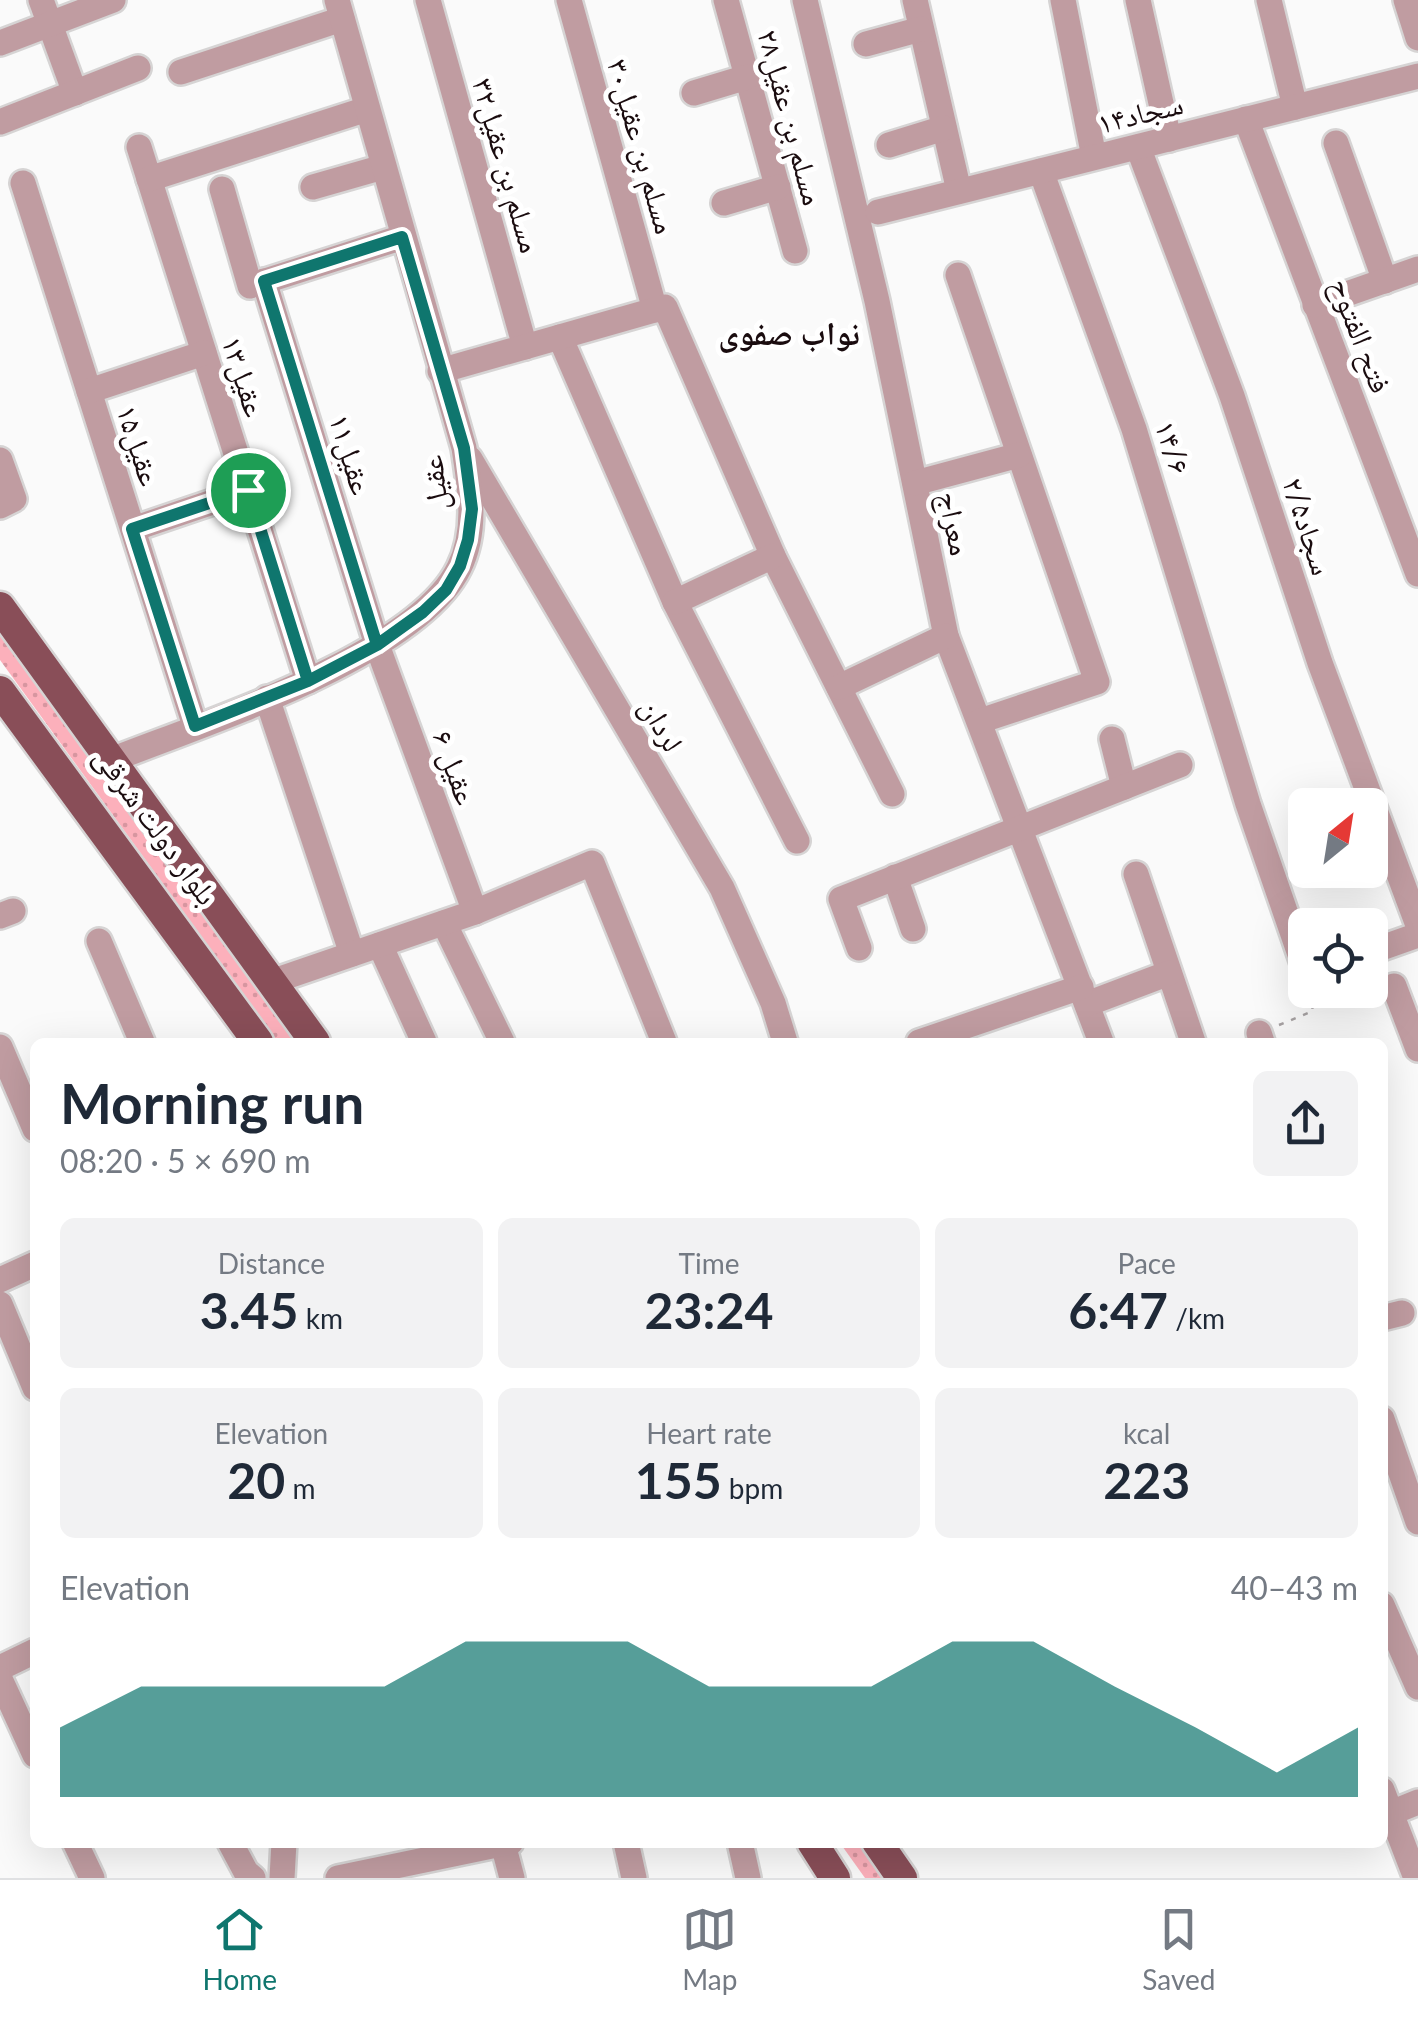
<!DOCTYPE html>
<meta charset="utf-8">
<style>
body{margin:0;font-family:Lato,"Noto Naskh Arabic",sans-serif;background:#f2f2f3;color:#1f2937;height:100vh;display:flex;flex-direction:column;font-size:38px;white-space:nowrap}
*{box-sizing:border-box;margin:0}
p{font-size:32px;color:#747a83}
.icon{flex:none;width:55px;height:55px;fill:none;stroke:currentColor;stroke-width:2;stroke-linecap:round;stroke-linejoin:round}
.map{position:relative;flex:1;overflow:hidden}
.drawer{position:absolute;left:30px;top:1038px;width:1358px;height:810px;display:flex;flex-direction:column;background:#fff;border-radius:15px;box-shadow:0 10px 40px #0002}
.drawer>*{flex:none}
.needle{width:65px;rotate:30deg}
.controls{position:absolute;left:1288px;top:788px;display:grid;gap:20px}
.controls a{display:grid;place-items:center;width:100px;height:100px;border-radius:15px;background:#fff;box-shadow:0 10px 40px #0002;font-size:50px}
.pin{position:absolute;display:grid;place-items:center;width:85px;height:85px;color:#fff;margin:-42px;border:5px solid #fff;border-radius:50%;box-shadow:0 2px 10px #0007}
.round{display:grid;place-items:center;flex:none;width:105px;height:105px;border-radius:15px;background:#f2f2f3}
.overview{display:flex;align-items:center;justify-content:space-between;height:170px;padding:0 30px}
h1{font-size:55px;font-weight:700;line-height:75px}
.figures{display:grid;grid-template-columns:repeat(3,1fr);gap:15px;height:170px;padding:10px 30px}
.figures div{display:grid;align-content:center;border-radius:15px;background:#f2f2f3;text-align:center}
.figures b{font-size:50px;font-weight:700}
.figures small{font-size:28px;font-weight:400}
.figures p{font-size:28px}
.chart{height:280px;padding:20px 30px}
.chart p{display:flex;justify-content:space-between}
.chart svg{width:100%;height:180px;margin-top:10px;fill:#0f766e;opacity:.7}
.menu{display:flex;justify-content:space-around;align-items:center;height:140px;border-top:2px solid #e0e1e3;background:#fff;font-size:28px;color:#747a83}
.menu a{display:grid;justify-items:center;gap:5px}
.menu .on{color:#0f766e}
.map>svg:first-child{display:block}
</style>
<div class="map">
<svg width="1418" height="1878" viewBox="0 0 1418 1878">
<defs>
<pattern id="grass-dots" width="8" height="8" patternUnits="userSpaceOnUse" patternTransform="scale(2.5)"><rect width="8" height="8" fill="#fcb0bb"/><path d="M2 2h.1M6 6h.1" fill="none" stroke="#d796a0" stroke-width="1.8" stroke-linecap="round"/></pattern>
</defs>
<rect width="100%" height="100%" fill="#fafafa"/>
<!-- grass -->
<g fill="url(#grass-dots)">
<polygon points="0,632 298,1042 278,1042 0,660"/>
<polygon points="840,1843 860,1843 885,1878 865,1878"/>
</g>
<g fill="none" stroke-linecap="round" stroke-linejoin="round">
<defs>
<g id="minor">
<polyline points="41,0 75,93"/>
<polyline points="428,0 525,347"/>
<polyline points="569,0 655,310"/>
<polyline points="726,0 795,251"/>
<polyline points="805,0 877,301 946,636 1101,1042"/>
<polyline points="915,0 959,191"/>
<polyline points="1063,0 1094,157"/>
<polyline points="1138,0 1169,139"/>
<polyline points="1269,0 1295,107"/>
<polyline points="1406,0 1418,38"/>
<polyline points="0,43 113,0"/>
<polyline points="866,44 921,29"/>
<polyline points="181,72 342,19"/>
<polyline points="694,93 747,77"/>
<polyline points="1246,119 1418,574"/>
<polyline points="0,122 138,68"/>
<polyline points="1336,143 1385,281"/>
<polyline points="889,145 944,128"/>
<polyline points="139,147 308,681"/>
<polyline points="1138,147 1232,396 1320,663 1418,925"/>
<polyline points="1041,171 1134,429 1248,804 1305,969"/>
<polyline points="149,179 367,109"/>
<polyline points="23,183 195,726"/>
<polyline points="313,187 383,167"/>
<polyline points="222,189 250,286 403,237"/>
<polyline points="724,203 778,187"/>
<polyline points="878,212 1418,76"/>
<polyline points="958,275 1097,682 980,721"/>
<polyline points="264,281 377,645 475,912"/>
<polyline points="1315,305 1418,269"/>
<polyline points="560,337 675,602 797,841"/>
<polyline points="440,371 665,307 773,556 892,794"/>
<polyline points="89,391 204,353"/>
<polyline points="470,459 722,888 773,1003 785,1042"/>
<polyline points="0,460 14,499 0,506"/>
<polyline points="915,483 1019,455"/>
<polyline points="133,529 248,490"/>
<polyline points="675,602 773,556"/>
<polyline points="839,687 946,636"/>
<polyline points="267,698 352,954"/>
<polyline points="1112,739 1124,787"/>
<path d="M109,761C199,725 416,656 459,568C478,530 470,488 464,448L337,0"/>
<polyline points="1136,874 1193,1042"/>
<polyline points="895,877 913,929"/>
<polyline points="0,916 13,911"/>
<polyline points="444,923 502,1042"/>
<polyline points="99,941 142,1042"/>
<polyline points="380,945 424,1042"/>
<polyline points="859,948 841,899 1180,765"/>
<polyline points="1370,952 1418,935"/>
<polyline points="271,982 475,912 592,863 664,1042"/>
<polyline points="1394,986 1418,1049"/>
<polyline points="1087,1004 1169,973"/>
<polyline points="1259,1033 1262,1042"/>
<polyline points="919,1042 1081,987"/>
<polyline points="0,1047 35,1129"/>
<polyline points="0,1280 35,1264"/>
<polyline points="0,1304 35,1388"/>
<polyline points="1382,1318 1402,1313"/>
<polyline points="1382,1419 1418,1522"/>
<polyline points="1382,1605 1418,1687"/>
<polyline points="0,1668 35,1651"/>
<polyline points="0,1679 35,1755"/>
<polyline points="1382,1790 1416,1878"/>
<polyline points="1391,1813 1418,1802"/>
<polyline points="75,1842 92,1878"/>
<polyline points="230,1842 246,1872 253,1878"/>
<polyline points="626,1842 634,1878"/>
<polyline points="740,1842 748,1878"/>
<polyline points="503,1844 512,1878"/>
<polyline points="282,1878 284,1842"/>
<polyline points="338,1878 511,1842"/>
</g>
<g id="major">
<polyline points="0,607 315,1042"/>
<polyline points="0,691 258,1042"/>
<polyline points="812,1842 835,1878"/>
<polyline points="877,1842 902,1878"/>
</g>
</defs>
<!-- minor casing -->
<use href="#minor" stroke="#d6d4d4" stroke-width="30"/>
<!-- major casing -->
<use href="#major" stroke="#d6d4d4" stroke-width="35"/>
<!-- path -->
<polyline stroke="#a8a3a4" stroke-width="2.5" stroke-dasharray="5 8" stroke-linecap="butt" points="1279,1025 1313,1011 1310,991"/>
<!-- minor -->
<use href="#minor" stroke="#c09ca1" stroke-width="25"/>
<!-- major -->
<use href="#major" stroke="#894e58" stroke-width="30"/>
</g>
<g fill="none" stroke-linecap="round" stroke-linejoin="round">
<defs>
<polyline id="route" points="248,490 308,681 377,645 423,612 446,590 460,566 468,540 472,509 464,448 402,237 264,281 377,645 308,681 195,726 132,529 248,490"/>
</defs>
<!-- route casing -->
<use href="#route" stroke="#fff" stroke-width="20"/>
<!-- route -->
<use href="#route" stroke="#0f766e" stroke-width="12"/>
</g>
<g text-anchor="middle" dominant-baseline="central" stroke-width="10" stroke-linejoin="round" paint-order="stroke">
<!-- street labels -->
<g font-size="30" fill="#1a0c0f" stroke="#fff">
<text transform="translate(1140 112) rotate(-14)">۱۴سجاد</text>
<text transform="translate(792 117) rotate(75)">مسلم بن عقیل۲۸</text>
<text transform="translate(643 146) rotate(74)">مسلم بن عقیل۳۰</text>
<text transform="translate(508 165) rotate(74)">مسلم بن عقیل۳۲</text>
<text transform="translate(1362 335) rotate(69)">فتح الفتوح</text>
<text transform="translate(245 376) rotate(72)">عقیل۱۳</text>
<text transform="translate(140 445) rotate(72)">عقیل۱۵</text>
<text transform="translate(1174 447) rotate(72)">۱۴/۶</text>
<text transform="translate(352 454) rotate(73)">عقیل۱۱</text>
<text transform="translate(433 483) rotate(-97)">عقیل</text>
<text transform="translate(956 523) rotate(78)">معراج</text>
<text transform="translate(1309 526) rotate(72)">۲/۵سجاد</text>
<text transform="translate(663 724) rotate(60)">لردان</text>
<text transform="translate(456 767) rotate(70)">عقیل ۶</text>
<text transform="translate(157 825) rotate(54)">بلوار دولت شرقی</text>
</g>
<!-- neighbourhood labels -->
<g font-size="32" font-weight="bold" fill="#1a0c0f" stroke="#fff">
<text x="789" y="332">نواب صفوی</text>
</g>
</g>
</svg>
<div class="controls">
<a><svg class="needle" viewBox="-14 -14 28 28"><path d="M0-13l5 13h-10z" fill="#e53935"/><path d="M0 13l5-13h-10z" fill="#747a83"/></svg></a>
<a><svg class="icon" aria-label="locate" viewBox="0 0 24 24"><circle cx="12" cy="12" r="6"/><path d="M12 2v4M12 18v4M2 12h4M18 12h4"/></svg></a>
</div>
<div class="pin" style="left:248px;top:490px;background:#1e9e55"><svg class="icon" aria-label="arrive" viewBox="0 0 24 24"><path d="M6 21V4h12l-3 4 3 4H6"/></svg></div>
<section class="drawer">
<div class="overview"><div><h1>Morning run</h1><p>08:20 · 5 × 690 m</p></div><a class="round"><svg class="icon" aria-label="share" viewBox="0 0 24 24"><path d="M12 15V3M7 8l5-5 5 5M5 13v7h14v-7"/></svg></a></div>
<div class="figures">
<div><p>Distance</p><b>3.45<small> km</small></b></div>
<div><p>Time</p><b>23:24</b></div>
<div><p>Pace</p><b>6:47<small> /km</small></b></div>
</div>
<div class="figures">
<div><p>Elevation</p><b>20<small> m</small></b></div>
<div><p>Heart rate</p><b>155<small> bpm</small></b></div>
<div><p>kcal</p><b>223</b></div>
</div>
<div class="chart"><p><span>Elevation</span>40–43 m</p>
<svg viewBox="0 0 160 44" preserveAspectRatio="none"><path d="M0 44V27L10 17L20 17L30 17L40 17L50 6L60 6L70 6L80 17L90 17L100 17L110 6L120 6L130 17L140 27L150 38L160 27V44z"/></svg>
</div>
</section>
</div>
<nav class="menu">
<a class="on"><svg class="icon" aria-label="home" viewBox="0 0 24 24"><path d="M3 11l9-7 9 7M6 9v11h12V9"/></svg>Home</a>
<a><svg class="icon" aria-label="map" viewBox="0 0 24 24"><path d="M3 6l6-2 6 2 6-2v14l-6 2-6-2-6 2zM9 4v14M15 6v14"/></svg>Map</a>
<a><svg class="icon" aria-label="saved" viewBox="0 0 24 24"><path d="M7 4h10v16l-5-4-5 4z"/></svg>Saved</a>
</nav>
